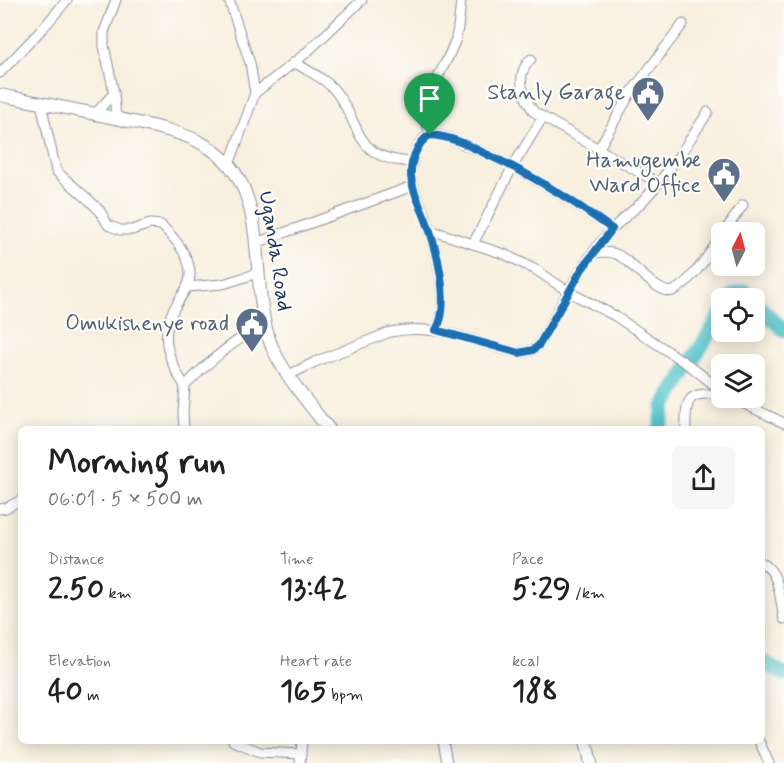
<!DOCTYPE html>
<meta charset="utf-8">
<style>
body{margin:0;font-family:Mynerve,sans-serif;background:#f6f6f6;color:#202124;height:100vh;display:flex;flex-direction:column;font-size:22px;white-space:nowrap}
*{box-sizing:border-box;margin:0}
p{font-size:20px;color:#757577}
.icon{flex:none;width:33px;height:33px;fill:none;stroke:currentColor;stroke-width:2;stroke-linecap:round;stroke-linejoin:round}
.map{position:relative;flex:1;overflow:hidden}
.sheet{position:absolute;left:18px;top:426px;width:747px;height:318px;display:flex;flex-direction:column;background:#fff;border-radius:9px;box-shadow:0 3px 15px #0003}
.sheet>*{flex:none}
.needle{width:39px;rotate:6deg}
.fabs{position:absolute;left:711px;top:222px;display:grid;gap:12px}
.fabs a{display:grid;place-items:center;width:54px;height:54px;border-radius:9px;background:#fff;box-shadow:0 3px 15px #0003;font-size:30px}
.pin{position:absolute;display:grid;place-items:center;width:51px;height:51px;color:#fff;margin:-62px -26px;border-radius:50% 50% 50% 0;rotate:-45deg;box-shadow:0 0 6px #0007}
.pin .icon{rotate:45deg}
.round{display:grid;place-items:center;flex:none;width:63px;height:63px;border-radius:9px;background:#f6f6f6}
.overview{display:flex;align-items:center;justify-content:space-between;height:102px;padding:0 30px}
h1{font-size:33px;font-weight:700;line-height:45px}
.stats{display:grid;grid-template-columns:repeat(3,1fr);gap:9px;height:102px;padding:6px 30px}
.stats div{display:grid;align-content:center}
.stats b{font-size:30px;font-weight:700}
.stats small{font-size:16px;font-weight:400}
.stats p{font-size:16px}
.map>svg:first-child{display:block}
</style>
<div class="map">
<svg width="784" height="763" viewBox="0 0 784 763">
<rect width="100%" height="100%" fill="#fdfcf7"/>
<filter id="ink" filterUnits="userSpaceOnUse"><feTurbulence type="fractalNoise" baseFrequency=".0167" numOctaves="2"/><feDisplacementMap in="SourceGraphic" scale="12" xChannelSelector="R" yChannelSelector="G"/><feConvolveMatrix kernelMatrix="1 2 1 2 8 2 1 2 1" color-interpolation-filters="sRGB"/></filter>
<filter id="wash" filterUnits="userSpaceOnUse"><feTurbulence type="fractalNoise" baseFrequency=".008" numOctaves="4" result="noise"/><feDisplacementMap in="SourceGraphic" scale="24" xChannelSelector="R" yChannelSelector="G"/><feGaussianBlur stdDeviation="1.35" result="paint"/><feColorMatrix in="noise" values="0 0 0 0 0 0 0 0 0 0 0 0 0 0 0 0 0 1.4 0 .05"/><feComposite in="paint" operator="in"/></filter>
<g filter="url(#wash)">
<rect width="100%" height="100%" fill="#f8efde"/>
<g fill="none" stroke-linecap="round" stroke-linejoin="round">
<!-- river -->
<g stroke="#57c4cb" stroke-width="15">
<polyline points="731,298 733,295 745,291 752,298"/>
<polyline points="754,302 784,330"/>
<polyline points="660,429 664,406 722,313"/>
<polyline points="762,661 784,674"/>
</g>
</g>
</g>
<g filter="url(#ink)">
<g fill="none" stroke-linecap="round" stroke-linejoin="round">
<defs>
<g id="minor">
<polyline points="229,0 250,63 255,93 229,165"/>
<path d="M531,59C515,74 522,95 534,112L658,183"/>
<path d="M294,62C308,71 326,79 336,92C364,129 353,159 413,162"/>
<polyline points="0,73 45,26 67,0"/>
<polyline points="255,93 305,54 362,0"/>
<path d="M41,103L56,171L89,200L100,211L108,225L120,230H132L150,224L161,225C177,240 199,266 186,289C178,302 169,313 167,330C164,349 175,371 185,386"/>
<polyline points="95,114 114,93"/>
<polyline points="116,118 114,93 104,46 104,32 116,0"/>
<path d="M430,135C417,96 445,73 456,38C459,25 460,12 461,0"/>
<polyline points="599,148 630,94 683,24"/>
<polyline points="430,230 504,254 536,270 569,292 615,316 690,366 722,391"/>
<polyline points="724,232 743,205"/>
<polyline points="256,243 413,186"/>
<polyline points="473,244 513,166 543,117"/>
<path d="M594,253C601,252 609,251 616,254C630,259 658,296 673,291C691,283 710,252 722,236"/>
<polyline points="187,287 223,284 258,273"/>
<path d="M436,330C452,306 435,244 426,218C421,205 412,189 411,175C411,164 417,138 430,135C441,133 455,140 465,145C518,166 566,196 612,229"/>
<path d="M289,375L315,362L390,332C440,322 473,343 519,353L533,350L539,345C561,306 581,262 612,229C622,219 633,211 643,201C668,174 688,143 708,112"/>
<polyline points="732,398 784,423"/>
<path d="M184,429L183,413L185,386C209,361 234,340 265,324"/>
<path d="M686,429C685,397 689,391 722,395"/>
<polyline points="0,509 6,508 21,500"/>
<path d="M762,563C780,572 780,601 784,619"/>
<polyline points="233,741 260,752 301,754"/>
<polyline points="443,741 447,763"/>
<polyline points="759,741 769,763"/>
<polyline points="300,763 302,741"/>
</g>
<g id="major">
<path d="M0,95C46,104 93,113 138,123C160,128 184,133 203,144C277,184 245,282 272,347C284,374 310,406 329,429"/>
<polyline points="586,741 591,763"/>
</g>
</defs>
<!-- minor casing -->
<use href="#minor" stroke="#8a8f9e" stroke-width="11"/>
<!-- major casing -->
<use href="#major" stroke="#8a8f9e" stroke-width="14"/>
<!-- minor -->
<use href="#minor" stroke="#fff" stroke-width="9"/>
<!-- major -->
<use href="#major" stroke="#fff" stroke-width="12"/>
</g>
</g>
<g fill="none" stroke-linecap="round" stroke-linejoin="round" filter="url(#ink)">
<defs>
<path id="route" d="M430,135C450,136 468,145 486,154C531,174 572,200 612,229L582,269L539,345L533,350L519,353L436,330C452,305 436,246 426,220C421,206 412,191 411,176C410,163 417,142 430,135Z"/>
</defs>
<!-- route casing -->
<use href="#route" stroke="#fff" stroke-width="12"/>
<!-- route -->
<use href="#route" stroke="#1f6fb2" stroke-width="8"/>
</g>
<!-- icons -->
<defs>
<symbol id="civic-pin" viewBox="-11 -11 22 30"><path d="M0 17L-7.5 6A9.5 9.5 0 1 1 7.5 6Z" fill="#5c6f8a" stroke="#fdfcf7"/><path d="M-.6-6.5H3V-4.5H.6V-3L4-1V1h2V6H-6V1h2V-1L-.6-3ZM-1.2 2.5V6h2.4V2.5Z" fill="#fff"/></symbol>
</defs>
<g fill-rule="evenodd">
<use href="#civic-pin" x="629" y="74" width="38" height="52"/>
<use href="#civic-pin" x="705" y="155" width="38" height="52"/>
<use href="#civic-pin" x="233" y="305" width="38" height="52"/>
</g>
<g text-anchor="middle" dominant-baseline="central" stroke-width="4.5" stroke-linejoin="round" paint-order="stroke">
<!-- service labels -->
<g font-size="22" fill="#4e5e75" stroke="#fdfcf7" text-anchor="end">
<text x="625" y="93">Stanly Garage</text>
<text x="701" y="161">Hamugembe<tspan x="701" dy="25">Ward Office</tspan></text>
<text x="229" y="324">Omukishenye road</text>
</g>
<!-- street labels -->
<g font-size="22" fill="#1b2f5e" stroke="#fdfcf7">
<text transform="translate(275 251) rotate(81)">Uganda Road</text>
</g>
</g>
</svg>
<div class="fabs">
<a><svg class="needle" viewBox="-14 -14 28 28"><path d="M0-13l5 13h-10z" fill="#e53935"/><path d="M0 13l5-13h-10z" fill="#757577"/></svg></a>
<a><svg class="icon" aria-label="locate" viewBox="0 0 24 24"><circle cx="12" cy="12" r="6"/><path d="M12 2v4M12 18v4M2 12h4M18 12h4"/></svg></a>
<a><svg class="icon" aria-label="layers" viewBox="0 0 24 24"><path d="M12 4l9 5-9 5-9-5zM3 14l9 5 9-5"/></svg></a>
</div>
<div class="pin" style="left:430px;top:135px;background:#1e9e55"><svg class="icon" aria-label="arrive" viewBox="0 0 24 24"><path d="M6 21V4h12l-3 4 3 4H6"/></svg></div>
<section class="sheet">
<div class="overview"><div><h1>Morning run</h1><p>06:01 · 5 × 500 m</p></div><a class="round"><svg class="icon" aria-label="share" viewBox="0 0 24 24"><path d="M12 15V3M7 8l5-5 5 5M5 13v7h14v-7"/></svg></a></div>
<div class="stats">
<div><p>Distance</p><b>2.50<small> km</small></b></div>
<div><p>Time</p><b>13:42</b></div>
<div><p>Pace</p><b>5:29<small> /km</small></b></div>
</div>
<div class="stats">
<div><p>Elevation</p><b>40<small> m</small></b></div>
<div><p>Heart rate</p><b>165<small> bpm</small></b></div>
<div><p>kcal</p><b>188</b></div>
</div>
</section>
</div>
